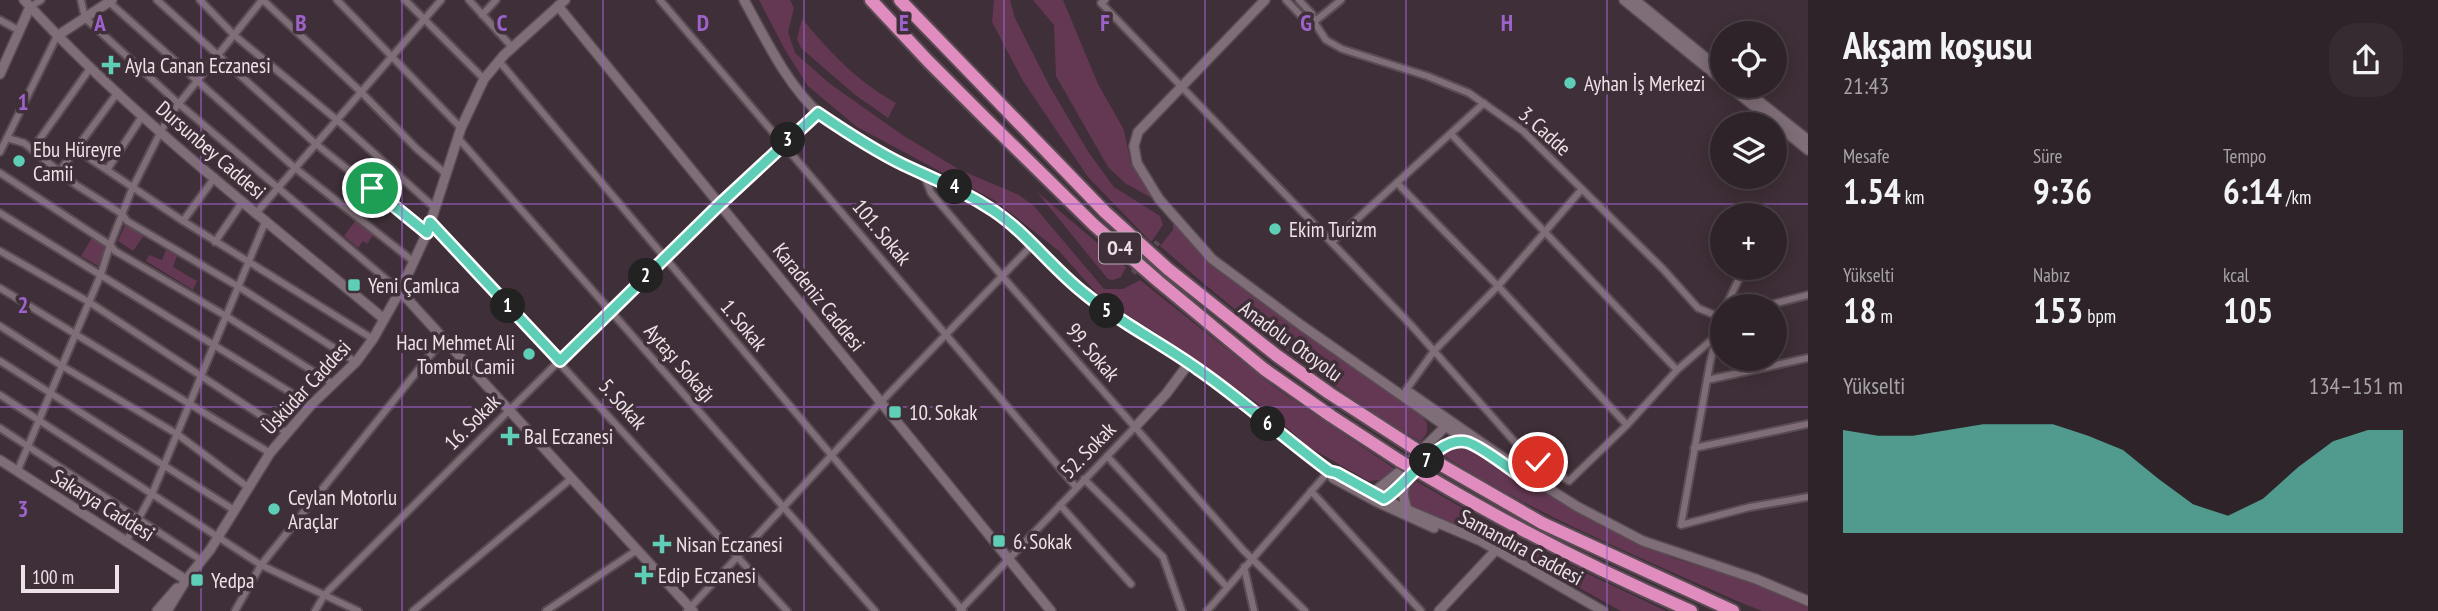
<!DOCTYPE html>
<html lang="tr">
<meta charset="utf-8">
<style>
body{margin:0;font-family:"PT Sans Narrow",sans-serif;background:#372b32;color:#f1f3f6;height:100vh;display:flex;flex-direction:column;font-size:26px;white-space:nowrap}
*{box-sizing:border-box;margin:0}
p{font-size:23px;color:#a7a4a8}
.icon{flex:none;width:38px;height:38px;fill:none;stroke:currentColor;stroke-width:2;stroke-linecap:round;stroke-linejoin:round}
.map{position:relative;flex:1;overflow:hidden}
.drawer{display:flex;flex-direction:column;background:#2f232a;width:630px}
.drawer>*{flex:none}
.fabs{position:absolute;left:1710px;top:21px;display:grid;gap:14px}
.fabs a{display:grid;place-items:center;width:77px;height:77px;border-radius:50%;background:#2f232a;box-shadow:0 4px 18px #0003,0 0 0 2px #4a4047;font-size:35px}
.scale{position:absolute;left:21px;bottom:18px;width:98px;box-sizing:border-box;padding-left:7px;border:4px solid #ede2e8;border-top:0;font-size:19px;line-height:24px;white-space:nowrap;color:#ede2e8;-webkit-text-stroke:5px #3f2f38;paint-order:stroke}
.pin{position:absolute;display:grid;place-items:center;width:60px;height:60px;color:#fff;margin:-30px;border:4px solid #fff;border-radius:50%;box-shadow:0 2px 7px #0007}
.km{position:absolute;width:35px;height:35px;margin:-18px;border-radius:50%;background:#222;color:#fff;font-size:19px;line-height:35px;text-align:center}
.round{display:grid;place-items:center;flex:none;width:74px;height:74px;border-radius:28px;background:#372b32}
.summary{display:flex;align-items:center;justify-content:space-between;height:119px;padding:0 35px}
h1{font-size:38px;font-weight:700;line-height:52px}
.figures{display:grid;grid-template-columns:repeat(3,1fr);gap:10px;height:119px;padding:7px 35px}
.figures div{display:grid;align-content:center}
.figures b{font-size:35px;font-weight:700}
.figures small{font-size:19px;font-weight:400}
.figures p{font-size:19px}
.chart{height:196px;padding:14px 35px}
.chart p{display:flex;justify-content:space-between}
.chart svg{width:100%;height:126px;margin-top:7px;fill:#5eceb7;opacity:.7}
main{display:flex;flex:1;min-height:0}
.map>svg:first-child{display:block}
</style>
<main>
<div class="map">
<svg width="1808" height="611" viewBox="0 0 1808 611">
<rect width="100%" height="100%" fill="#3f2f38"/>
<!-- green -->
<g fill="#643853">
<polygon points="759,0 790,0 794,8 788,32 795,53 829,83 901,134 958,169 1019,195 1034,206 1104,289 1123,289 1140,280 1273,386 1395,469 1380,480 1368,481 1309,447 1268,411 1184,351 1100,297 1059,251 994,200 857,127 808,86 785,50"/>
<polygon points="994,0 1010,0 1015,18 1050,87 1089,153 1114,187 1160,216 1163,225 1151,242 1088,177 1023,81 992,22"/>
<polygon points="1033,0 1063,0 1098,84 1124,130 1131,164 1155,200 1125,183 1108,167 1056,76 1054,25"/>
<path d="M802,19C833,55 854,79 896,103L888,118L854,94L801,48L797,39Z"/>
<polygon points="1037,192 1126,267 1121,277 1113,280 1108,279"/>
<path d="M1173,218L1220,272L1416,409L1427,423V432L1421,442C1327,387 1242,317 1160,246L1173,230Z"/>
<polygon points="356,220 374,234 367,244 363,241 358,248 344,236"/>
<polygon points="126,223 145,234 133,251 118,241"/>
<polygon points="93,236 106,245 98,266 81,256"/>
<polygon points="166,250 177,256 173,267 197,281 193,290 146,261 149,255 162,260"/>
<path d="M1467,445L1585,517L1631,539L1673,558L1738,578L1808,606V611H1762L1737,601C1637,556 1533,514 1441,454L1450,448Z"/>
<polygon points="1416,481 1521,542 1666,611 1621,611 1493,540 1411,505 1408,497 1409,487"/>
</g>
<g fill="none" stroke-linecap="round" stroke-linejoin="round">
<!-- street-tunnel -->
<polyline stroke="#594a52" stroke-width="6" stroke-dasharray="6 3" stroke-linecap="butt" points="1133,273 1158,242"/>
<defs>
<g id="street">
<polyline points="81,0 85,18 179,104 400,291"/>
<polyline points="157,0 316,144 427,233"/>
<polyline points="200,0 234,35 337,120 435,208"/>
<polyline points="263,0 361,92 417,149 446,174"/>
<polyline points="337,0 461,128"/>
<polyline points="405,0 484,79"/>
<polyline points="469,0 512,47"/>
<polyline points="660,0 1076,487"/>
<polyline points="1105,0 1101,3 1411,325 1513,440 1537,462 1569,481 1627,425 1677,370 1451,134"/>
<polyline points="1286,0 1307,22 1314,22"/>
<polyline points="1299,0 1312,14 1314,22 1326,40 1342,49 1427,76 1469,93 1523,131 1663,269 1698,308 1722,318"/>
<polyline points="109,2 295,168 413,261"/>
<polyline points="29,4 30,7 41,0"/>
<polyline points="482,15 496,0"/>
<polyline points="0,20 20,31"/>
<polyline points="1314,22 1341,0"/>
<polyline points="499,61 963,611"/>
<polyline points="7,138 24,143 76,185 122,214 127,221 239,287 356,362"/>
<polyline points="458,138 875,611"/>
<polyline points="32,150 91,67"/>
<polyline points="77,150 183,221 373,339"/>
<polyline points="0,152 57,36"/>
<polyline points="107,170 143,115"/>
<polyline points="59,172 118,92"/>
<polyline points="0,173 110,245 115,251 226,316 333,384"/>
<polyline points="923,173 931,193 1002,276 1243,550 1305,611"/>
<polyline points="1397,183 1498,286 1627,425"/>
<polyline points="257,212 441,0"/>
<polyline points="0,213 311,405"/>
<polyline points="183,221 215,177"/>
<polyline points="430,222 787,611"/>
<polyline points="215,242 243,201"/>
<polyline points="1332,242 1484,103"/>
<polyline points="0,251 89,302 286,432"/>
<polyline points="0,288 270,453"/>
<polyline points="1726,306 1744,268"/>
<polyline points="1765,306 1808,295"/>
<polyline points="1722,314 1710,363 1681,525 1750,507 1808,497"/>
<polyline points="0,326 62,366 177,434 249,488"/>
<polyline points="0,361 234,510"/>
<polyline points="1677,370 1715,337"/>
<polyline points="1707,380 1808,358"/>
<polyline points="1406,390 1434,351 1498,286 1582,189"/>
<polyline points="0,395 261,565 358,611"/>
<polyline points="0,428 201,560"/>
<polyline points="1694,448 1808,424"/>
<polyline points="1107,456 1227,587"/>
<polyline points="17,472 101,274 110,245 132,189 161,131 173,111 262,0"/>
<polyline points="1084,479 1163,557 1182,611"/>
<polyline points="1311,491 1421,611"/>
<polyline points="1060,505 1131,584"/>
<polyline points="127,540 152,494 266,220"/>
<polyline points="1244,567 1254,611"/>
<polyline points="960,610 1135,427"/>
<polyline points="235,611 261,565 444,338"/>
<path d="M315,611L325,594C487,432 650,269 818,112"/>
<polyline points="413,611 572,478"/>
<polyline points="546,611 637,550"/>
<polyline points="687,611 881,402 1034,243"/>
<polyline points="1207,611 1329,471"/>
</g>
<g id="secondary">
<path d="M24,0C131,117 262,217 384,319"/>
<path d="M744,0C764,36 788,87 820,114C872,158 940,173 995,212C1029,235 1053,269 1085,294C1121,323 1163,343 1200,370C1245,402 1285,439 1329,471L1337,473L1396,505L1481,541L1603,611"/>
<polyline points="1265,0 1138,132 1134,146 1137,163 1159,199 1212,259 1301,325 1454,432 1523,478 1529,478"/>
<polyline points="1624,0 1722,80"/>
<polyline points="1635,0 1722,71"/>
<polyline points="558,6 1051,611"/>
<polyline points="57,36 112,0"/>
<polyline points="0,74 30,7"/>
<polyline points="1729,86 1808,150"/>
<polyline points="1740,86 1808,140"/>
<polyline points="400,291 693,611"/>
<polyline points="1410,393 1505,459"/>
<polyline points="1135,427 1166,394 1189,363"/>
<polyline points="0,460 186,580"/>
<polyline points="1329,471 1333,478 1377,502 1434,528"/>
<polyline points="1527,475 1578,507 1643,541 1756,579 1808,601"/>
<polyline points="1372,498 1374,492 1399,472 1449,423"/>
<polyline points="1380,500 1393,493 1406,482"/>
<path d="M1407,509C1403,497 1401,489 1409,478C1427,460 1440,440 1468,443"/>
<polyline points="157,611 177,588"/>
<polyline points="167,611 186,580 210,550 270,453 311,405 356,362 373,339 400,291 427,233 461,128 484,79 504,55 565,0"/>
<polyline points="1439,611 1496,550"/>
</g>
<g id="highway">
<polyline points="871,0 928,61 986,119 1094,225 1158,281 1264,369 1331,416 1400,461"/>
<polyline points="900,0 1105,212 1168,269 1276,355 1329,393 1414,448"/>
<polyline points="1438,463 1542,523 1733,611"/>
<path d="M1425,475C1511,526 1599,571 1691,611"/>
</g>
</defs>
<!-- street casing -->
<use href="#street" stroke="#594c53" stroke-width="10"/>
<!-- secondary casing -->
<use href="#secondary" stroke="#594c53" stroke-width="12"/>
<!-- highway casing -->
<use href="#highway" stroke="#594c53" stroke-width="16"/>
<!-- street -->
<use href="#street" stroke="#7f6d77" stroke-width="6"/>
<!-- secondary -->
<use href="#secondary" stroke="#7f6d77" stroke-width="9"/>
<!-- highway -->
<use href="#highway" stroke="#e18cbf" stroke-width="12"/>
<defs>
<g id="highway-bridge">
<polyline points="1414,448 1438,463"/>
<polyline points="1400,461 1425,475"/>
</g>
</defs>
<!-- highway-bridge casing -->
<use href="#highway-bridge" stroke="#594c53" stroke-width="16" stroke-linecap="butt"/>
<!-- highway-bridge -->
<use href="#highway-bridge" stroke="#e18cbf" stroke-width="12"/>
</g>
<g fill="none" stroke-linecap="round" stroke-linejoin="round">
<defs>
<path id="route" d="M372,188L427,233L430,222L560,361L720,204L818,113C846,132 873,150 904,165C936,180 964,191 994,211C1028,234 1052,268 1084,293C1120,323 1162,343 1199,370C1244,401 1285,439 1329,471L1337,473L1384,499C1409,484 1437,435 1467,442C1481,446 1510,469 1523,478H1529L1538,462"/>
</defs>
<!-- route casing -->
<use href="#route" stroke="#fff" stroke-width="14"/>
<!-- route -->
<use href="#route" stroke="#5eceb7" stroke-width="9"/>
</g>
<!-- grid -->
<path fill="none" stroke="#9d63cb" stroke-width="2" stroke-opacity="0.55" d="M201,0V611M402,0V611M603,0V611M804,0V611M1004,0V611M1205,0V611M1406,0V611M1607,0V611M0,204H1808M0,407H1808"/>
<!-- markers -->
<g fill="#5eceb7" stroke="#3f2f38" stroke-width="2.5">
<path d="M107.5 54.5h7v7h7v7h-7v7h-7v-7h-7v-7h7z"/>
<circle cx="1570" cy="83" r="7"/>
<circle cx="19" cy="161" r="7"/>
<circle cx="1275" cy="229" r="7"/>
<rect x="347" y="278" width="14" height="14" rx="3.5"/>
<circle cx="529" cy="354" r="7"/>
<rect x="888" y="405" width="14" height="14" rx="3.5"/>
<path d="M506.5 425.5h7v7h7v7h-7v7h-7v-7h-7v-7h7z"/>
<circle cx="274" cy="509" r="7"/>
<rect x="992" y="534" width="14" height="14" rx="3.5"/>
<path d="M658.5 533.5h7v7h7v7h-7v7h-7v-7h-7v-7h7z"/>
<path d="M640.5 564.5h7v7h7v7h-7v7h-7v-7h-7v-7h7z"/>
<rect x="190" y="573" width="14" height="14" rx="3.5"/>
</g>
<g text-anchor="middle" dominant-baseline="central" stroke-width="7" stroke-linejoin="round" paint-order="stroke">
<!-- shield labels -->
<rect fill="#3f2f38" stroke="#b9acb3" stroke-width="2" x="1099" y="232.5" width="42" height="31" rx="5"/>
<g font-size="19" font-weight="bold" fill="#ede2e8">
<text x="1120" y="248">O-4</text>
</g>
<!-- poi labels -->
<g font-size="21" fill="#ede2e8" stroke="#3f2f38" text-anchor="start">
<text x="125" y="65">Ayla Canan Eczanesi</text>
<text x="1584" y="83">Ayhan İş Merkezi</text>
<text x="33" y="149">Ebu Hüreyre<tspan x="33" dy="24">Camii</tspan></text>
<text x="1289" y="229">Ekim Turizm</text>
<text x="368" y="285">Yeni Çamlıca</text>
<text x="515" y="342" text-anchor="end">Hacı Mehmet Ali<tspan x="515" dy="24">Tombul Camii</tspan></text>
<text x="909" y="412">10. Sokak</text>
<text x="524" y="436">Bal Eczanesi</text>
<text x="288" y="497">Ceylan Motorlu<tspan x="288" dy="24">Araçlar</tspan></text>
<text x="1013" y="541">6. Sokak</text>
<text x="676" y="544">Nisan Eczanesi</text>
<text x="658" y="575">Edip Eczanesi</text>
<text x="211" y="580">Yedpa</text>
</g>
<!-- street labels -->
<g font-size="21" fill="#ede2e8" stroke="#3f2f38">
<text transform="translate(1545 131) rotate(42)">3. Cadde</text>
<text transform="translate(211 150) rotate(41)">Dursunbey Caddesi</text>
<text transform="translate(882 232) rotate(50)">101. Sokak</text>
<text transform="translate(819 297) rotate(51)">Karadeniz Caddesi</text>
<text transform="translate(744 325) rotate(50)">1. Sokak</text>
<text transform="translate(1291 341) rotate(36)">Anadolu Otoyolu</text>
<text transform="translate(1093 352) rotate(49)">99. Sokak</text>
<text transform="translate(680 363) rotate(49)">Aytaşı Sokağı</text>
<text transform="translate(306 387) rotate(-47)">Üsküdar Caddesi</text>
<text transform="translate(623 404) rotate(48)">5. Sokak</text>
<text transform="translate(472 422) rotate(-45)">16. Sokak</text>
<text transform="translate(1088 450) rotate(-46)">52. Sokak</text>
<text transform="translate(103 505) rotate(32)">Sakarya Caddesi</text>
<text transform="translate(1521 547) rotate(28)">Samandıra Caddesi</text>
</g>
</g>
<g font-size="23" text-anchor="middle" font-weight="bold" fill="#9d63cb" stroke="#3f2f38" stroke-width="7" stroke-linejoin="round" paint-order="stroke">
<text x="100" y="31">A</text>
<text x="301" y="31">B</text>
<text x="502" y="31">C</text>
<text x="703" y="31">D</text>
<text x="904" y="31">E</text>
<text x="1105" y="31">F</text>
<text x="1306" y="31">G</text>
<text x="1507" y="31">H</text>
<text x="23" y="110">1</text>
<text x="23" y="313">2</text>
<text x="23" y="517">3</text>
</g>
</svg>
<div class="fabs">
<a><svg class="icon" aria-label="locate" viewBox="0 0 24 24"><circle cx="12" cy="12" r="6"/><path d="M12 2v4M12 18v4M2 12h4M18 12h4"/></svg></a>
<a><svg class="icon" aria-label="layers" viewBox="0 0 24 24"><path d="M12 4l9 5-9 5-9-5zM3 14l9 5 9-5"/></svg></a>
<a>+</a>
<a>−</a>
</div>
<div class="scale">100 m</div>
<div class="pin" style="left:372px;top:188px;background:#1e9e55"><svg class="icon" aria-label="arrive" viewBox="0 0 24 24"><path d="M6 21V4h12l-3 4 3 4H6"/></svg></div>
<div class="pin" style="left:1538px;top:462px;background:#d93025"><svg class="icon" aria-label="check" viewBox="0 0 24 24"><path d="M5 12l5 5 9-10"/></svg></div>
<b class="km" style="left:508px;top:306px">1</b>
<b class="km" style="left:646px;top:276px">2</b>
<b class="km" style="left:788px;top:140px">3</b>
<b class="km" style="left:955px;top:187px">4</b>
<b class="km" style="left:1107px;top:311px">5</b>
<b class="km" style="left:1268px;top:424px">6</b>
<b class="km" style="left:1427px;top:461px">7</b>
</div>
<section class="drawer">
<div class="summary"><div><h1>Akşam koşusu</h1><p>21:43</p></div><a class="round"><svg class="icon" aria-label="share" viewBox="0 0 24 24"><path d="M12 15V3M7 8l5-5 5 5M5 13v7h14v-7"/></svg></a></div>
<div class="figures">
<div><p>Mesafe</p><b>1.54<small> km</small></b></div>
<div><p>Süre</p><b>9:36</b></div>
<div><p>Tempo</p><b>6:14<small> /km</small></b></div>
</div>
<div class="figures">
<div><p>Yükselti</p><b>18<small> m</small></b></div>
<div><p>Nabız</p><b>153<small> bpm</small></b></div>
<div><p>kcal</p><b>105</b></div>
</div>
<div class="chart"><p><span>Yükselti</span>134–151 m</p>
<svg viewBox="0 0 160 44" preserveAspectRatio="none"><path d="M0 44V8L10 10L20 10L30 8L40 6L50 6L60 6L70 10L80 15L90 25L100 34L110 38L120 32L130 21L140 12L150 8L160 8V44z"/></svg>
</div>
</section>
</main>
